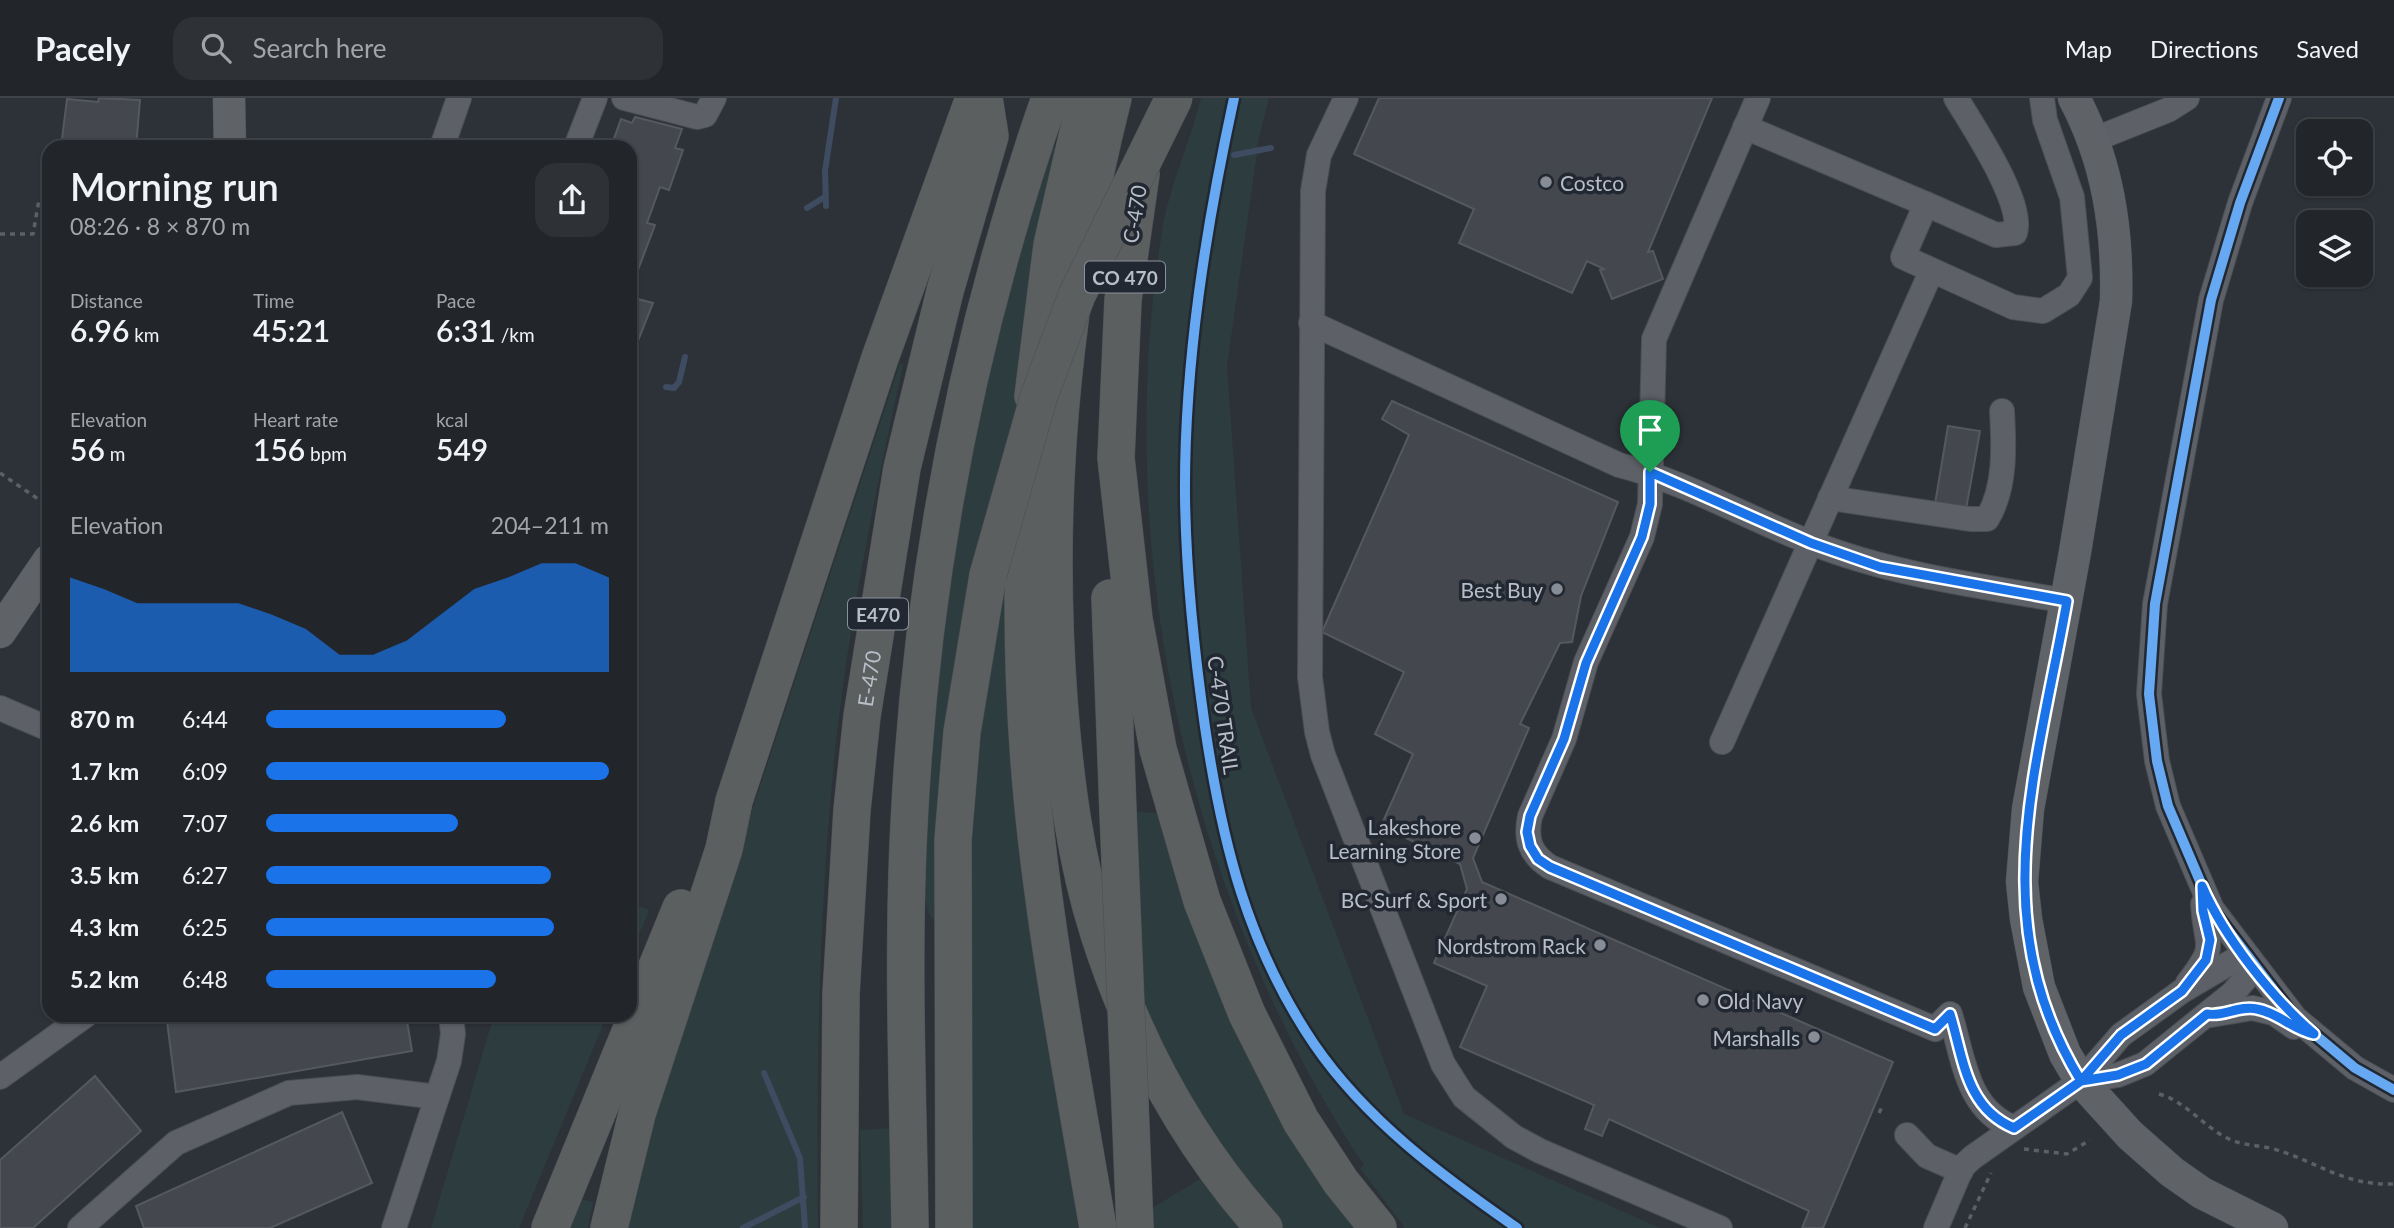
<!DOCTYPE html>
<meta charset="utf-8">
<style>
body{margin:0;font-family:Lato,sans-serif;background:#2e3236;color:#f1f3f6;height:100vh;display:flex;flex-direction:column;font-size:26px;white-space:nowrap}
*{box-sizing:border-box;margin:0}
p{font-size:23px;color:#a2a5a8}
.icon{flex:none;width:38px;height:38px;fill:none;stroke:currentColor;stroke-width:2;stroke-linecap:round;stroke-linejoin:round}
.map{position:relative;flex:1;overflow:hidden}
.side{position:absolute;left:42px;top:42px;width:595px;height:882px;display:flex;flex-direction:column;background:#22262a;border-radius:21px;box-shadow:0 2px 5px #0004,0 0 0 2px #3f4347}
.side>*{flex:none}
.fabs{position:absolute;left:2296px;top:21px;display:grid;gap:14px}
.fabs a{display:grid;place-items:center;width:77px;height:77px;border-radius:14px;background:#22262a;box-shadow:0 2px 5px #0004,0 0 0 2px #3f4347;font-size:35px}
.pin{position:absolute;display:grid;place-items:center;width:60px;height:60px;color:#fff;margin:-72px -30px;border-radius:50% 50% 50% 0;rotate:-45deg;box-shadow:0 0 7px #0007}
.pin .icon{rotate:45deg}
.round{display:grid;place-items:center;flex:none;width:74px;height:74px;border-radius:21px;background:#2e3236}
.headline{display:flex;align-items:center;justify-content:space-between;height:119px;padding:0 28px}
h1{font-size:38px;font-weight:600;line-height:52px}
.metrics{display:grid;grid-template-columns:repeat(3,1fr);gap:10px;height:119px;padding:7px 28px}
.metrics div{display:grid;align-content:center}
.metrics b{font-size:30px;font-weight:600}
.metrics small{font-size:19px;font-weight:400}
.metrics p{font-size:19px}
.chart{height:196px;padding:14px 28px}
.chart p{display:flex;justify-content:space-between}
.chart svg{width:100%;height:126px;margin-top:7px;fill:#1a73e8;opacity:.7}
ul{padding:0 28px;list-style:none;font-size:23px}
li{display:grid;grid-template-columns:112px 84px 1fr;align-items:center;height:52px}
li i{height:18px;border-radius:9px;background:#1a73e8}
header{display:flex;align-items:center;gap:42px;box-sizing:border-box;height:98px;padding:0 35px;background:#22262a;border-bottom:2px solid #3f4347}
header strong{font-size:33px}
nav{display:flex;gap:38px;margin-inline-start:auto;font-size:24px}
.search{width:490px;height:63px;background:#2e3236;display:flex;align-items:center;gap:18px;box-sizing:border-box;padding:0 24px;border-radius:21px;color:#a2a5a8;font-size:26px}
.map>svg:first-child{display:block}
</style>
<header>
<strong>Pacely</strong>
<div class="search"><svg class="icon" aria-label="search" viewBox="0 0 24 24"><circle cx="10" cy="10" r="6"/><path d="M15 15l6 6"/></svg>Search here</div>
<nav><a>Map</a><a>Directions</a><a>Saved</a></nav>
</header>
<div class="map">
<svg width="2394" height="1130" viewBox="0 0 2394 1130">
<rect width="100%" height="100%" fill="#2d3238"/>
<!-- green -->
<g fill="#2d3d3f">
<path d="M1201,0H1269L1259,40L1227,268L1251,610L1404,1016L1660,1130H1405L1360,1070L1364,1067C1187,800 1111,451 1162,134C1169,88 1190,46 1201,0Z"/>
<path d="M1050,48L1059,52L939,822L932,821C914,789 926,729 929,691C935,604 942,515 956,428C978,299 1013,173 1050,48Z"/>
<path d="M900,265L903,267C875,395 849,523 835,653C819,812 816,970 818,1130H624L629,1102L736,761Z"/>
<polygon points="1010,442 1070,1068 1078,1130 969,1130 968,706"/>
<polygon points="1137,714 1158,715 1194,831 1215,884 1358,1130 1280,1130 1199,1022 1141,907"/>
<polygon points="630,804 649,812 630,859"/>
<polygon points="494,917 607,917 519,1130 431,1130"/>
<polygon points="893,1030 895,1130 863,1130 860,1032"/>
<polygon points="1205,1078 1248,1130 1149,1130 1149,1112"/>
<polygon points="575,1100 593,1104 588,1130 563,1130"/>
</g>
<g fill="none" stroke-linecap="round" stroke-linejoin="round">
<!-- stream -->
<g stroke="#3e4b60" stroke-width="6">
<polyline points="1234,57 1271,50"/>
<polyline points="826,108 825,73 836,0"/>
<polyline points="807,110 823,100"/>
<polyline points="666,289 674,290 679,284 685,259"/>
<polyline points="764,975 800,1060 805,1130"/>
<polyline points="743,1130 804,1099"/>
</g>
</g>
<!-- building -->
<g fill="#44474d" stroke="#55595f" stroke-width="2">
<polygon points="99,0 140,2 136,49 61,49 67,1 98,4"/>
<polygon points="1379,0 1712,0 1648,154 1653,153 1663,181 1612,201 1600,172 1604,171 1587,163 1572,195 1459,145 1474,111 1354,56"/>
<polygon points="635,19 682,31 675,50 683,52 669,92 660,89 647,125 655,127 630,193 630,49 611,49 621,21 632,25"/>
<polygon points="630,199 653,205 630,263"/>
<polygon points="1392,303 1618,404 1581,498 1572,544 1560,545 1520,626 1529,630 1473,760 1482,784 1893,964 1823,1130 1802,1130 1809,1113 1609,1021 1602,1038 1585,1031 1594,1007 1460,949 1487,888 1434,865 1467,791 1460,766 1381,728 1413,656 1375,636 1404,574 1322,534 1409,337 1382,321"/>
<polygon points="1948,328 1980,333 1965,417 1934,412"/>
<polygon points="205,917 406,917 412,953 176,994 167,923"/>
<polygon points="95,978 141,1033 33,1130 0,1130 0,1062"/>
<polygon points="342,1014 372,1085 270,1130 144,1130 136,1108"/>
</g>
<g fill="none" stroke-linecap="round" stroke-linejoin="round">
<defs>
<g id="minor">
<polyline points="624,0 697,19 705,17 714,0"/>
<polyline points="1346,0 1319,57 1313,93 1310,579 1317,634 1323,657 1443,966 1464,999 1514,1039 1540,1053 1720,1130"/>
<path d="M1758,0L1654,241L1650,406L1642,439L1586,564L1564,641L1530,718C1525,741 1530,756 1550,769L1935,931L1950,916C1964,961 1966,1011 2014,1030"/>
<path d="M1956,0C1972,27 2025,105 2015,135L1996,137L1926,106L1903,159L2013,209L2043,213L2069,197L2080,180L2072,99L2045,22L2042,0"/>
<polyline points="2279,0 2240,105 2211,202 2155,506 2149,596 2157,663 2168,708 2212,811 2295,920 2355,970 2394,992"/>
<polyline points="1745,29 1926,106"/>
<polyline points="2093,42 2168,12 2187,0"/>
<polyline points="442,49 459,0"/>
<polyline points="576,49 595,0"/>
<path d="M1311,225L1619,367C1686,384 1747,420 1812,445C1893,477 1981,488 2067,503"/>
<path d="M1830,400L1970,421H1987C2006,390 2004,348 2002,313"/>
<polyline points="0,610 49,631"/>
<polyline points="1722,644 1931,174"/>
<path d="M2188,885C2220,843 2205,851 2203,806"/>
<polyline points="2211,917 2252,910 2274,915 2294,929"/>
<polyline points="0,979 86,917"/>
<polyline points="2081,983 2118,977 2145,966 2233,895 2246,880 2250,864"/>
<polyline points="1907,1037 1927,1058 1961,1073"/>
<polyline points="80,1130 176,1045 289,995 357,989 437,999"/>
<polyline points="394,1130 449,963 453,936 451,917"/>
<polyline points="1936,1130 1962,1069 1973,1059 2081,983 2121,937 2182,893 2233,863 2250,864"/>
</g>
<g id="major">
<polyline points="229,0 230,49"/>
<path d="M2074,0C2108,64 2118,132 2116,203L2075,454L2028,711L2022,784L2026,821L2039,889L2065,956L2081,983L2130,1037L2172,1074L2202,1095L2272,1130"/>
<polyline points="0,534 49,462"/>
</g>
<g id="highway">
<path d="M1113,0C1063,197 1044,400 1059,602C1065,681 1075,761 1099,836C1134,945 1188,1045 1264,1130"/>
<polyline points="1141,76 1123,202 1116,360 1134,521 1158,651 1202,803 1247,916 1301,1023 1341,1084 1378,1130"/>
<polyline points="1033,298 1052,147 1086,0"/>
<path d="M1027,367C1020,490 1022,614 1036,737C1051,869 1076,999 1098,1130"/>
<polyline points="1110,500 1118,714"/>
<polyline points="1130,1006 1135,1130"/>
<polyline points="550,1130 681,810"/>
<polyline points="609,1130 637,1016 724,751 734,703 880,260 974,0"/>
<path id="s1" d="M839,1130L841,896L852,712L862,618L902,370L945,193L990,38L984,0"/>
<path d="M910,1130C908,996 902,861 909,727C921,479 968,234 1050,0"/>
<polyline points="954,1130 953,742 962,634 988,477"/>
</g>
</defs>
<!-- minor casing -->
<use href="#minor" stroke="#4b4e53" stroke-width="26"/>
<!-- major casing -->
<use href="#major" stroke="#4b4e55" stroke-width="33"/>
<!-- highway casing -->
<use href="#highway" stroke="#4a4e53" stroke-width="38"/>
<!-- path -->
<g stroke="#5b6064" stroke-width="3.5" stroke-dasharray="5 5" stroke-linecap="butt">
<polyline points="0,136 33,136 39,102 49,103"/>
<polyline points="0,375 41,403"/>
<path d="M2159,996C2185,1003 2203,1028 2227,1040C2240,1047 2255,1047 2270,1050C2316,1062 2342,1088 2394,1086"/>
<polyline points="1879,1015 1882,1009"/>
<polyline points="2024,1051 2067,1056 2090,1042"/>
<polyline points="1965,1130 1991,1075"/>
</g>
<!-- minor -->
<use href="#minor" stroke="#5d6066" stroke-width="24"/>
<!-- major -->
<use href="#major" stroke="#5f6368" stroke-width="32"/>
<!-- highway -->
<use href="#highway" stroke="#5c5f60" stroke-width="37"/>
<defs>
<g id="highway-bridge">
<polyline points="988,477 1039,298 1077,197 1174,0"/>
<polyline points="1118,714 1130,1006"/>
</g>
</defs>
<!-- highway-bridge casing -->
<use href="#highway-bridge" stroke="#4a4e53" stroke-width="38" stroke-linecap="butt"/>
<!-- highway-bridge -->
<use href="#highway-bridge" stroke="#5c5f60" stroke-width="37"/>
<defs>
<g id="cycleway">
<path d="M1234,0C1206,129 1184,265 1185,398C1186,475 1194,552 1205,629C1222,744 1247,847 1314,946C1366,1022 1442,1078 1517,1130"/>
<polyline points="2279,0 2240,105 2211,202 2155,506 2149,596 2157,663 2168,708 2212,811 2295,920 2355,970 2394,992"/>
</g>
</defs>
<!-- cycleway casing -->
<use href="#cycleway" stroke="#212832" stroke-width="15"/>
<!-- cycleway -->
<use href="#cycleway" stroke="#66a8f1" stroke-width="10"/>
</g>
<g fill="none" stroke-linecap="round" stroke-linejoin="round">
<defs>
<path id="route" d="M1650,374L1811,445L1880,469L2067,503C2037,673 1983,823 2081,983L2118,977L2146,966L2207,916C2224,919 2239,907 2257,911C2279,915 2293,932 2314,936C2272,900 2224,839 2202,788L2203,813L2210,842L2206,862L2182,893L2121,937L2081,983L2014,1030C1966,1010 1964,962 1950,916L1935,931L1550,769L1538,761L1530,748L1527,734L1530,718L1564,641L1586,565L1642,439L1650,406V374"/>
</defs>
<!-- route casing -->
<use href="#route" stroke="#fff" stroke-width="14"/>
<!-- route -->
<use href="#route" stroke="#1a73e8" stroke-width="9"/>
</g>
<!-- markers -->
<g fill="#878d96" stroke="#212832" stroke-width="2.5">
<circle cx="1546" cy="84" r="7"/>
<circle cx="1557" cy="491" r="7"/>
<circle cx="1475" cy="740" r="7"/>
<circle cx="1501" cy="801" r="7"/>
<circle cx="1600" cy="847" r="7"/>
<circle cx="1703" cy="902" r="7"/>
<circle cx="1814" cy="939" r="7"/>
</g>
<g text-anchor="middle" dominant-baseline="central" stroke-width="7" stroke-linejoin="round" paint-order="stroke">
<!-- shield labels -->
<g fill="#212832" stroke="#8b919b" stroke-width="2">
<rect x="1085" y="163.5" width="80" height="31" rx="5"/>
<rect x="848" y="500.5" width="60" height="31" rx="5"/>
</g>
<g font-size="19" font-weight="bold" fill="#b8bec8">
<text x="1125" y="179">CO 470</text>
<text x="878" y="516">E470</text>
</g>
<!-- poi labels -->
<g font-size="21" fill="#b8bec8" stroke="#212832" text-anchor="end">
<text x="1560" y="84" text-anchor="start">Costco</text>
<text x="1543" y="491">Best Buy</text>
<text x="1461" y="728">Lakeshore<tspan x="1461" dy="24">Learning Store</tspan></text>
<text x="1487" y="801">BC Surf &amp; Sport</text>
<text x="1586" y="847">Nordstrom Rack</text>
<text x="1717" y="902" text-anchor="start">Old Navy</text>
<text x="1800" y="939">Marshalls</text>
</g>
<!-- street labels -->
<g font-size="21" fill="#b8bec8" stroke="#212832">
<text transform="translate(1134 116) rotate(-81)">C-470</text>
<text stroke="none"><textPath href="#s1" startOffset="551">E-470</textPath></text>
<text transform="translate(1224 617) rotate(82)">C-470 TRAIL</text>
</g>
</g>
</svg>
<div class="fabs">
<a><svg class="icon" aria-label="locate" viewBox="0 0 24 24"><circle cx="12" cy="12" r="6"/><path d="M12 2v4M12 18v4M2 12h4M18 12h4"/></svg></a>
<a><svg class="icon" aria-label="layers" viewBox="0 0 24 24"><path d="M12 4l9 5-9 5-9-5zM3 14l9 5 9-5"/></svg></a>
</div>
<div class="pin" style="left:1650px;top:374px;background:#1e9e55"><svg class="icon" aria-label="arrive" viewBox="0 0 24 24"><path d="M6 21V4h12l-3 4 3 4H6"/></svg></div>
<section class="side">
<div class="headline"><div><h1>Morning run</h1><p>08:26 · 8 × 870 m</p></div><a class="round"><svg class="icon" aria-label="share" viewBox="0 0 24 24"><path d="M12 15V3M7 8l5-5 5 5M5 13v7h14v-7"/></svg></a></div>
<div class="metrics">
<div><p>Distance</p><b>6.96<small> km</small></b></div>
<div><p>Time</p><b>45:21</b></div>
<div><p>Pace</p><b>6:31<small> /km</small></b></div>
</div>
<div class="metrics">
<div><p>Elevation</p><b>56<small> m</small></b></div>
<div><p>Heart rate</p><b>156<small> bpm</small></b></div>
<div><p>kcal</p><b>549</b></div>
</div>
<div class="chart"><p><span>Elevation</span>204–211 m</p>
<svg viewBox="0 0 160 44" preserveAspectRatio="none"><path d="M0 44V11L10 15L20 20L30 20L40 20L50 20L60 24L70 29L80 38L90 38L100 33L110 24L120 15L130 11L140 6L150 6L160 11V44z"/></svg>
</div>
<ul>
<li><b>870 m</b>6:44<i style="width:70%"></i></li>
<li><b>1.7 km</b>6:09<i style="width:100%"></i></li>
<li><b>2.6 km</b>7:07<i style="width:56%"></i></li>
<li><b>3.5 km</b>6:27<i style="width:83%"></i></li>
<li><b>4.3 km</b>6:25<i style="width:84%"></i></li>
<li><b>5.2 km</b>6:48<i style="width:67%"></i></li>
</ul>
</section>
</div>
